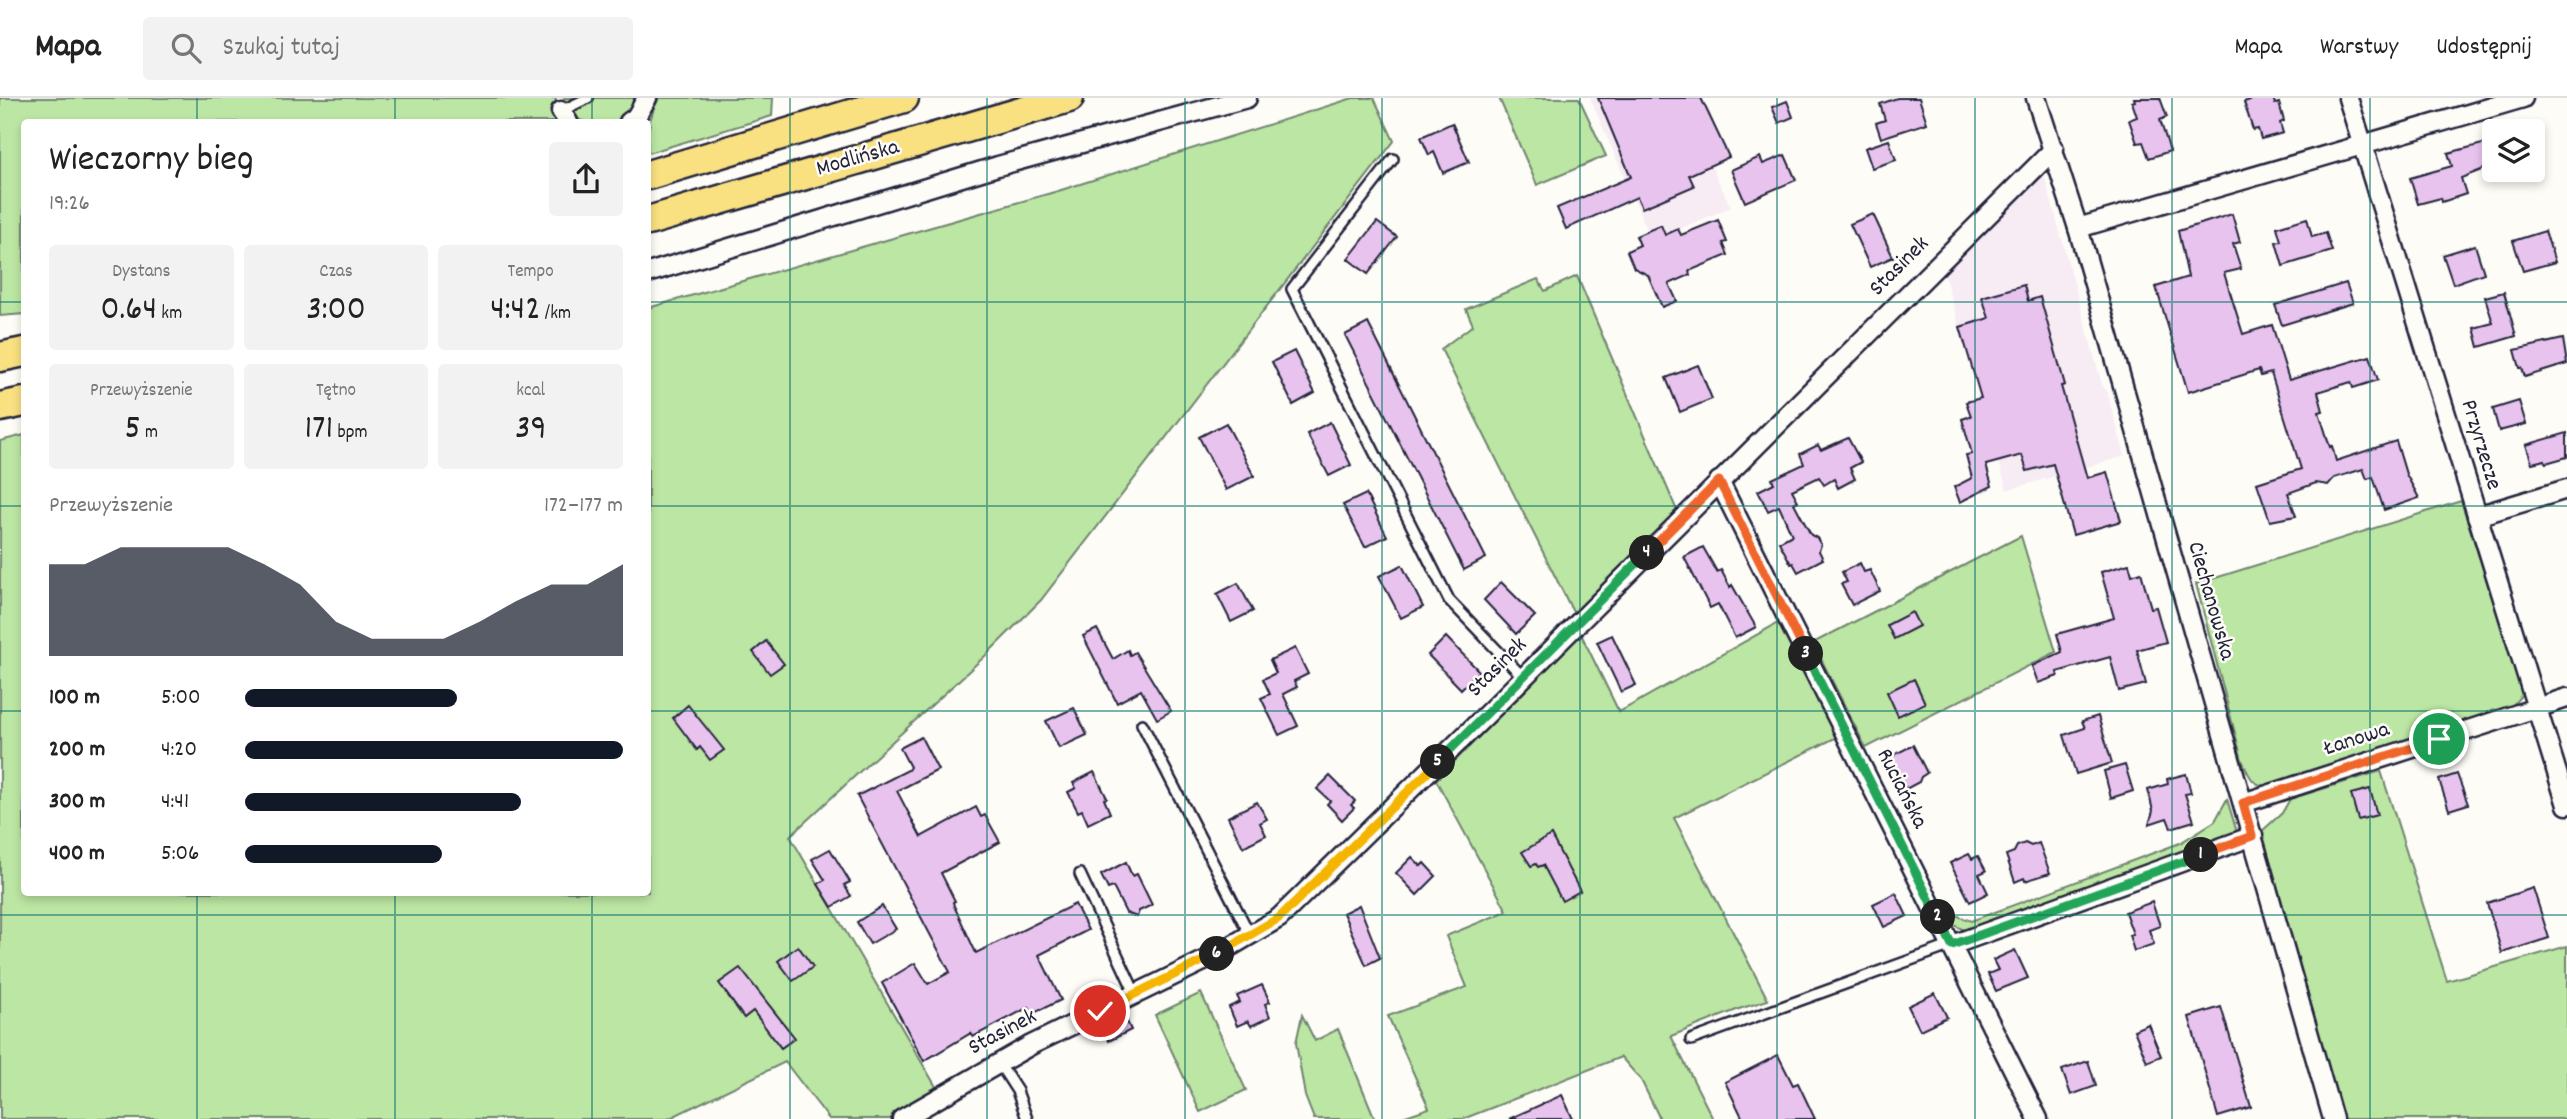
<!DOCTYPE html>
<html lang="pl">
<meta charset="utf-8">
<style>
body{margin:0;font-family:Dekko,sans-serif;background:#f2f2f2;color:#222;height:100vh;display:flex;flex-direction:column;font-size:26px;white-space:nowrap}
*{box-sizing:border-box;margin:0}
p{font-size:23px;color:#767676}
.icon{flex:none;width:38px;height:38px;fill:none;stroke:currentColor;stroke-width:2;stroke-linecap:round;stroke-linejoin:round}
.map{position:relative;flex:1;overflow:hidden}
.sheet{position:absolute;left:21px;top:21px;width:630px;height:777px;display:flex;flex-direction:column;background:#fff;border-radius:7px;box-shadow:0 4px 10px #0003}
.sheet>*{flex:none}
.buttons{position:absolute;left:2482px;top:21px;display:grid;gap:14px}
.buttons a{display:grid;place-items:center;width:63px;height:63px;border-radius:7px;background:#fff;box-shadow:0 4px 10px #0003;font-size:35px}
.pin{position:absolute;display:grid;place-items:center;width:60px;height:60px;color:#fff;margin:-30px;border:4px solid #fff;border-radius:50%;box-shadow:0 2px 7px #0007}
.km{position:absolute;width:35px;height:35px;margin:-18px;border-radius:50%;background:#222;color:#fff;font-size:19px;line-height:35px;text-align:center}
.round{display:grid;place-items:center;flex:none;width:74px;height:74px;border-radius:7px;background:#f2f2f2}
.head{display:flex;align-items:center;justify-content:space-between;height:119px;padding:0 28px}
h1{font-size:38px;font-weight:600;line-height:52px}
.metrics{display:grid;grid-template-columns:repeat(3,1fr);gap:10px;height:119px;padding:7px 28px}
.metrics div{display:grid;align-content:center;border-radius:7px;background:#f2f2f2;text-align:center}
.metrics b{font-size:35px;font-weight:600}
.metrics small{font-size:19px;font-weight:400}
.metrics p{font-size:19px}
.chart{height:196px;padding:14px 28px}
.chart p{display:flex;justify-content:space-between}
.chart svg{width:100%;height:126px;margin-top:7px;fill:#111827;opacity:.7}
ul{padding:0 28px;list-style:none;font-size:23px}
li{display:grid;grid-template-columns:112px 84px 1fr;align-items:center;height:52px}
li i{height:18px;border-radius:9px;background:#111827}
header{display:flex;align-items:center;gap:42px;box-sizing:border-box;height:98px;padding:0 35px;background:#fff;border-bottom:2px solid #e0e0e0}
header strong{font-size:33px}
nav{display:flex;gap:38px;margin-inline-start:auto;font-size:24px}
.search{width:490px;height:63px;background:#f2f2f2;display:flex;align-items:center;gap:18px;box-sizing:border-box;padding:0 24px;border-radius:7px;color:#767676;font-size:26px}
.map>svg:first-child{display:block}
</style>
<header>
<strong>Mapa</strong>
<div class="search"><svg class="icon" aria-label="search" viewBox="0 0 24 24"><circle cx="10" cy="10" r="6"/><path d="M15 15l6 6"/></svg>Szukaj tutaj</div>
<nav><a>Mapa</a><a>Warstwy</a><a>Udostępnij</a></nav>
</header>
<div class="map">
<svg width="2567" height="1021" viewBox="0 0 2567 1021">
<rect width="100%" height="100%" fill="#fdfcf7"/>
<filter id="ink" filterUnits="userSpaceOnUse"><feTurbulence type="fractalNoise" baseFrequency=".0143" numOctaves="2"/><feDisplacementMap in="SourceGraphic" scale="14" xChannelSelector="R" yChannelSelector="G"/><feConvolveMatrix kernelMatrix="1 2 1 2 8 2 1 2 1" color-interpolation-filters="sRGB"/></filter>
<g filter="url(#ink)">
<!-- built -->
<g fill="#f7ebf4">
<polygon points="1590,0 1703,0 1729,59 1711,68 1731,109 1665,137 1661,127 1648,133"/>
<polygon points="2038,77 2044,77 2103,290 2106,291 2125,358 2007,392 1943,172"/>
</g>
<!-- green -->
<g fill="#bce6a3" stroke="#6f846f" stroke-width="2">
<polygon points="0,0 555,0 564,24 24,24 24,216 0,218"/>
<path d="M564,0H640L620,24C590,24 576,32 564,0Z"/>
<path d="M659,0H773L772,18L648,55C647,36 649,17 659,0Z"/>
<polygon points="1353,0 1374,0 1394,43 1041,502 985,558 790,738 939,994 891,1021 829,1021 785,964 668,1021 0,1021 0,343 24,337 24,794 648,794 648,210 1058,93"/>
<polygon points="1499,0 1579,0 1606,58 1537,87"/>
<polygon points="1577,178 1678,415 1574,516 1441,251 1473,227 1466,211 1538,181 1545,193"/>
<path d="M2461,403L2523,595L2513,607L2500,613L2270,689C2251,688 2249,677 2242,662L2196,486Z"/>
<polygon points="2021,438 2056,554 1866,650 1813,545"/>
<polygon points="1778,525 1837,639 1674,720 1768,902 1739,911 1671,938 1713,1021 1660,1021 1641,982 1621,959 1463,1021 1397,1021 1429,1010 1388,918 1467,889 1446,838 1507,813 1436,682 1581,536 1619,614"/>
<polygon points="2381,673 2447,883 2567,848 2567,1021 2343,1021 2262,733 2282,715 2290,701"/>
<polygon points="2227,701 2238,738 1966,833 1952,826 1945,813 1971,823 2180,745 2215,723"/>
<polygon points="1201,895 1246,992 1200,1014 1155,917"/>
<polygon points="1302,917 1315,943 1338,931 1375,1021 1314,1021 1305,998 1296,945"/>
</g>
<!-- building -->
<g fill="#e8c3ee" stroke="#22223b" stroke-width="2">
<polygon points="1598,0 1701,0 1729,59 1689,77 1694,88 1659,103 1642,110 1637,99 1566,131 1557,110 1631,79"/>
<polygon points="1897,0 1919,0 1927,25 1881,40 1876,25 1885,22 1880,6"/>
<polygon points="2134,0 2160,0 2167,19 2160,22 2170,53 2149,60 2143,44 2137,45 2129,22 2137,19 2132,4 2135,3"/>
<polygon points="2256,0 2273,0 2275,6 2279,5 2284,23 2280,25 2283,35 2261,41 2258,31 2253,32 2244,4"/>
<polygon points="1787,3 1793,19 1779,25 1772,9"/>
<polygon points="1452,25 1469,64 1443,75 1434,54 1429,57 1421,39"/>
<polygon points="1889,42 1896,62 1872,70 1865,50"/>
<polygon points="2494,43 2494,67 2461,80 2466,96 2442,104 2441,100 2418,106 2410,80 2452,68 2448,55"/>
<polygon points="1785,57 1796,82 1745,104 1731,72 1760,59 1763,66"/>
<polygon points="1873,116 1893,159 1870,169 1850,126"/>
<polygon points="2232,116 2240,144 2233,146 2241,171 2224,175 2243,236 2272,227 2289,282 2370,258 2378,282 2353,290 2351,284 2318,294 2323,313 2319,314 2330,349 2332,348 2336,363 2396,343 2406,376 2419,400 2384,412 2373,379 2367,381 2363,371 2334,380 2328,387 2316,385 2288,395 2296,418 2270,423 2257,385 2301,371 2271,275 2261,278 2259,272 2188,294 2156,189 2188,179 2178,133"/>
<polygon points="2307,120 2312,139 2326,135 2332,153 2283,168 2276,144 2281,143 2277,129"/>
<polygon points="1718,122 1727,144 1723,145 1728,157 1689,173 1690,177 1669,186 1677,203 1662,209 1648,177 1634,170 1627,153 1640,147 1636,138 1661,127 1665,137 1678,131 1681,137"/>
<polygon points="1377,124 1397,139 1368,176 1348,161"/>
<polygon points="2545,133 2555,164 2523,173 2513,143"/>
<polygon points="2475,147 2484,175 2453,186 2443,157"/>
<polygon points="2346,185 2353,205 2282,227 2275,207"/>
<polygon points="2024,187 2028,203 2040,199 2065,287 2061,288 2087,380 2107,374 2121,423 2073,437 2053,366 2027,373 2022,357 1986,367 1992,388 1960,404 1954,389 1972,380 1966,357 1972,356 1962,321 1971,318 1966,304 1981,300 1960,229 1989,220 1982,199"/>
<polygon points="2504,194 2516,238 2479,249 2474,230 2493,225 2485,199"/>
<polygon points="1368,225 1486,460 1464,472 1345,237"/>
<polygon points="2563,241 2567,266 2525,279 2522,270 2520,270 2515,252"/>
<polygon points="1294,253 1315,295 1293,307 1272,264"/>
<polygon points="1698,267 1712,301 1680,314 1666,280"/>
<polygon points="2519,303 2526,326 2499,333 2493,311"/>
<polygon points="1330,324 1351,367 1329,378 1307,336"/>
<polygon points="1226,325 1254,378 1226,392 1199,339"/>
<polygon points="2567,335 2567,359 2546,365 2545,362 2532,365 2526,347"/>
<polygon points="1848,340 1861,364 1850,370 1855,381 1838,390 1834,381 1824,387 1819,379 1792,392 1798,403 1794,405 1811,437 1817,440 1821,447 1819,453 1823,461 1798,474 1793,465 1791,466 1779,444 1792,437 1779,408 1768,413 1758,393 1774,385 1772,381 1804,366 1800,356 1818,347 1821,352"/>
<polygon points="1366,396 1387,438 1365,449 1343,407"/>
<polygon points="1703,449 1717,474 1721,472 1730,489 1732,487 1756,529 1735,540 1718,506 1710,510 1684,459"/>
<polygon points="1860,465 1864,474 1870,472 1880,493 1852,507 1841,486 1847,484 1842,474"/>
<polygon points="2129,466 2132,477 2141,474 2151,510 2156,509 2166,544 2137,552 2146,586 2119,593 2110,559 2057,574 2058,578 2038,585 2032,568 2062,554 2057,536 2114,520 2101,474"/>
<polygon points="1402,467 1423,509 1401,520 1379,478"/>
<polygon points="1501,484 1535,518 1516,536 1484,502"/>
<polygon points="1238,485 1253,513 1231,524 1217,496"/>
<polygon points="1912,514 1919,528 1894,541 1887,527"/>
<polygon points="1097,531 1113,561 1128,552 1130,557 1135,554 1171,613 1157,621 1141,592 1117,605 1083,538"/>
<polygon points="1612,537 1636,587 1621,594 1597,544"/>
<polygon points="1446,539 1479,573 1461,591 1428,557"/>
<polygon points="766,543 784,566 770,576 753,554"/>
<polygon points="1295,550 1308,576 1294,583 1297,589 1283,596 1298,628 1279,637 1261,600 1270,596 1263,581 1276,575 1270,562"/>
<polygon points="1914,581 1925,605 1898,618 1887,594"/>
<polygon points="688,607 724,652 710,662 700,649 697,652 673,620"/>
<polygon points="1074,610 1087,637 1059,650 1046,623"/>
<polygon points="2098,618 2112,665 2076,676 2064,637 2085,630 2082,623"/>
<polygon points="921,639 938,672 897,693 921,739 976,709 981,719 985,717 1000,744 941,775 955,803 953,804 954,808 976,855 1075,806 1088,832 1039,857 1061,902 1032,916 1029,909 973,939 971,935 924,963 882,885 915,865 928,886 950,874 857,698 908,672 910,669 900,650"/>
<polygon points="1913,647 1927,675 1921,679 1919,684 1906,691 1890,659"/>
<polygon points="2125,667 2133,693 2111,700 2104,673"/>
<polygon points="1094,674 1107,700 1104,701 1110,715 1088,726 1082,712 1078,714 1068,694 1076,690 1073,685"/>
<polygon points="2186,676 2191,695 2185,696 2194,723 2171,730 2167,720 2149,726 2153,713 2148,692 2168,686 2167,681"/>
<polygon points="2457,676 2468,706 2449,712 2439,682"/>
<polygon points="1330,678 1355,703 1351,707 1354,710 1342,722 1327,706 1330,703 1317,691"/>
<polygon points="2370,691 2377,717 2358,722 2351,696"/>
<polygon points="1257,704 1267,721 1260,725 1266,737 1243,749 1228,719"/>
<polygon points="1551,737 1580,793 1562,803 1543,767 1538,769 1536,766 1531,768 1522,754"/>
<polygon points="2025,745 2031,748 2039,745 2050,775 2025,783 2024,780 2015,784 2006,757 2014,754 2017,748"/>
<polygon points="830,751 850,784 844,787 851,798 832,809 818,786 825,782 812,761"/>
<polygon points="1969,756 1972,761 1978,758 1986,773 1979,776 1988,795 1970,804 1950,765"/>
<polygon points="1412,759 1421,768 1424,765 1436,778 1417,797 1396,775"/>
<polygon points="1126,764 1132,778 1137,776 1152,807 1139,813 1137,819 1126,815 1113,789 1108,791 1101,777"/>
<polygon points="2533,790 2549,840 2502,855 2487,805"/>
<polygon points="1896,795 1907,818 1884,829 1873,806"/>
<polygon points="2152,804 2160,828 2149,832 2154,846 2134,853 2129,837 2133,836 2125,814"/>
<polygon points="1359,807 1380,860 1366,867 1343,815"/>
<polygon points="882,808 896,831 870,846 857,824"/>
<polygon points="798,848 813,869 793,883 778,863"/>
<polygon points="2015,852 2028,880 1996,893 1988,876 1998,872 1993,862"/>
<polygon points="740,870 795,940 781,950 753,913 744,920 719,885"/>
<polygon points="1262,887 1270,904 1265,906 1270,919 1251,928 1248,923 1237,928 1229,909 1240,904 1237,898"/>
<polygon points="1935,895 1947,919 1920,932 1908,908"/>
<polygon points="2221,909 2251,1009 2218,1019 2189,919"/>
<polygon points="1123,915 1131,932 1109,943 1101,926"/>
<polygon points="2148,926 2161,958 2147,964 2134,932"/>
<polygon points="1778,957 1793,987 1798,985 1815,1021 1743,1021 1725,984"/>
<polygon points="2088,963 2096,988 2071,997 2062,972"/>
<polygon points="1562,997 1573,1021 1509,1021"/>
</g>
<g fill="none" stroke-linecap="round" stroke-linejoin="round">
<defs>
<g id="lane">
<polyline points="561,13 588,0"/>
<polyline points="1393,61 1292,191 1449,502 1523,579"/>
<polyline points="1142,626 1250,837"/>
<polyline points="1080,776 1135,895"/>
<polyline points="1691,942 1952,847"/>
<polyline points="999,965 1017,993 1027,1021"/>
</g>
<g id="street">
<polyline points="2036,0 2078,130 2333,1021"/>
<polyline points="2348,0 2567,707"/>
<polyline points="561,13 568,24"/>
<polyline points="629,24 636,19 647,0"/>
<polyline points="2078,130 2523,0"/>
<polyline points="648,175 998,68 1247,0"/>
<polyline points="1719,383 2038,1021"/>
<polyline points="2477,418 2567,391"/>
<polyline points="2243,705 2567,600"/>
<polyline points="1952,847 2253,738"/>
<polyline points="902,1021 1031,947 1214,858 1279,820 1490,613 2054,51"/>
</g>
<g id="primary">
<polyline points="648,77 904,0"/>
<polyline points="648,123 1069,0"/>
<polyline points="0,259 24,254"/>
<polyline points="0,309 24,304"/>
</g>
</defs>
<!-- lane casing -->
<use href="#lane" stroke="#22223b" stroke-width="14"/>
<!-- street casing -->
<use href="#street" stroke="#22223b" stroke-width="23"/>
<!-- primary casing -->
<use href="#primary" stroke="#22223b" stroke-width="33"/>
<!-- lane -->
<use href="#lane" stroke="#fdfcf7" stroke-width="9"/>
<!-- street -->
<use href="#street" stroke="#fdfcf7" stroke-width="18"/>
<!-- primary -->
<use href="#primary" stroke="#f9e181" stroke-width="28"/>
</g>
</g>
<g fill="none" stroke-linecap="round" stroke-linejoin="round" filter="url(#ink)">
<defs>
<polyline id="split-1" points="2201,757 2252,738 2243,705 2439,641"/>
<polyline id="split-2" points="1938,819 1952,847 2201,757"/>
<polyline id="split-3" points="1806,556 1938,819"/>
<polyline id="split-4" points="1647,455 1719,383 1806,556"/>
<polyline id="split-5" points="1438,664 1647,455"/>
<polyline id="split-6" points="1217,856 1279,820 1438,664"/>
<polyline id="split-7" points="1100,913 1217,856"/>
</defs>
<!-- split-1 casing -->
<use href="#split-1" stroke="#fff" stroke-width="14"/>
<!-- split-2 casing -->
<use href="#split-2" stroke="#fff" stroke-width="14"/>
<!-- split-3 casing -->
<use href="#split-3" stroke="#fff" stroke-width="14"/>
<!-- split-4 casing -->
<use href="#split-4" stroke="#fff" stroke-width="14"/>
<!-- split-5 casing -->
<use href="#split-5" stroke="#fff" stroke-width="14"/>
<!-- split-6 casing -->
<use href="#split-6" stroke="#fff" stroke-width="14"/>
<!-- split-7 casing -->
<use href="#split-7" stroke="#fff" stroke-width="14"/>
<!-- split-1 -->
<use href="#split-1" stroke="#f0652b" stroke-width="9"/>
<!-- split-2 -->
<use href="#split-2" stroke="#22a559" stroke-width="9"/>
<!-- split-3 -->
<use href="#split-3" stroke="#22a559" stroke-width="9"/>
<!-- split-4 -->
<use href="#split-4" stroke="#f0652b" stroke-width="9"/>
<!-- split-5 -->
<use href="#split-5" stroke="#22a559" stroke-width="9"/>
<!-- split-6 -->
<use href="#split-6" stroke="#f5b400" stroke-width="9"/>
<!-- split-7 -->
<use href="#split-7" stroke="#f5b400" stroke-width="9"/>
</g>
<!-- grid -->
<path fill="none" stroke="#0f766e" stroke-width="2" stroke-opacity="0.55" d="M197,0V24M395,0V24M592,0V24M790,0V1021M987,0V1021M1185,0V1021M1382,0V1021M1580,0V1021M1777,0V1021M1975,0V1021M2172,0V1021M2370,0V1021M0,204H24M648,204H2567M0,408H24M648,408H2567M0,613H24M648,613H2567M197,794V1021M395,794V1021M592,794V1021M0,817H2567"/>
<g text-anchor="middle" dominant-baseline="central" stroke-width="5" stroke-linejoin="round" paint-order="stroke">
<!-- street labels -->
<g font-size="23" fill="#22223b" stroke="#fdfcf7">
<text transform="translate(858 61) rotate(-16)">Modlińska</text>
<text transform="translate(1900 169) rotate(-45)">Stasinek</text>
<text transform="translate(2480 347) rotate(73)">Przyrzecze</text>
<text transform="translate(2210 503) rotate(74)">Ciechanowska</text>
<text transform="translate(1498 570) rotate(-45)">Stasinek</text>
<text transform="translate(2357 642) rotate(-18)">Łanowa</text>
<text transform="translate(1901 691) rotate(63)">Ruciańska</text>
<text transform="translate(1003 935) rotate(-28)">Stasinek</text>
</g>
</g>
</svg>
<div class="buttons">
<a><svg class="icon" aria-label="layers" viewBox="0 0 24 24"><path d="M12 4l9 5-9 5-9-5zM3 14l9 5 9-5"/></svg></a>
</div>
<div class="pin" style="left:2439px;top:641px;background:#1e9e55"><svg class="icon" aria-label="arrive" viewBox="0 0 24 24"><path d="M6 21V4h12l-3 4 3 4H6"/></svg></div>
<div class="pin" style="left:1100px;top:913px;background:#d93025"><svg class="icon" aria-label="check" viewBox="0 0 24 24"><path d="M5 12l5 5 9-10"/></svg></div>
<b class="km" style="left:2201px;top:757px">1</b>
<b class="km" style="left:1938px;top:819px">2</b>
<b class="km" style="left:1806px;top:556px">3</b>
<b class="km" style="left:1647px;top:455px">4</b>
<b class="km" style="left:1438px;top:664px">5</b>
<b class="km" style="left:1217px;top:856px">6</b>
<section class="sheet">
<div class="head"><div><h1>Wieczorny bieg</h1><p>19:26</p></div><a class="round"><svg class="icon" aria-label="share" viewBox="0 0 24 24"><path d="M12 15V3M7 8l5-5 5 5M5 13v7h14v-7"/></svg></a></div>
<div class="metrics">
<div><p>Dystans</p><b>0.64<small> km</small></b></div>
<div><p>Czas</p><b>3:00</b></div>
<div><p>Tempo</p><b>4:42<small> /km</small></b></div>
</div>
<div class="metrics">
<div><p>Przewyższenie</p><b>5<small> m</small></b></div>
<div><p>Tętno</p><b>171<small> bpm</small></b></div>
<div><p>kcal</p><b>39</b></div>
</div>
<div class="chart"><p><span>Przewyższenie</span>172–177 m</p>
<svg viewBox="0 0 160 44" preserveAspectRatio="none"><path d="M0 44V12L10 12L20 6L30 6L40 6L50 6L60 12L70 19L80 32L90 38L100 38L110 38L120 32L130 25L140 19L150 19L160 12V44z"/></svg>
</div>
<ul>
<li><b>100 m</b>5:00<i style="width:56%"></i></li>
<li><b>200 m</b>4:20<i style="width:100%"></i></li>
<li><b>300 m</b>4:41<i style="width:73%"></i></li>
<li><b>400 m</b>5:06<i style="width:52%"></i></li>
</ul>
</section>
</div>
